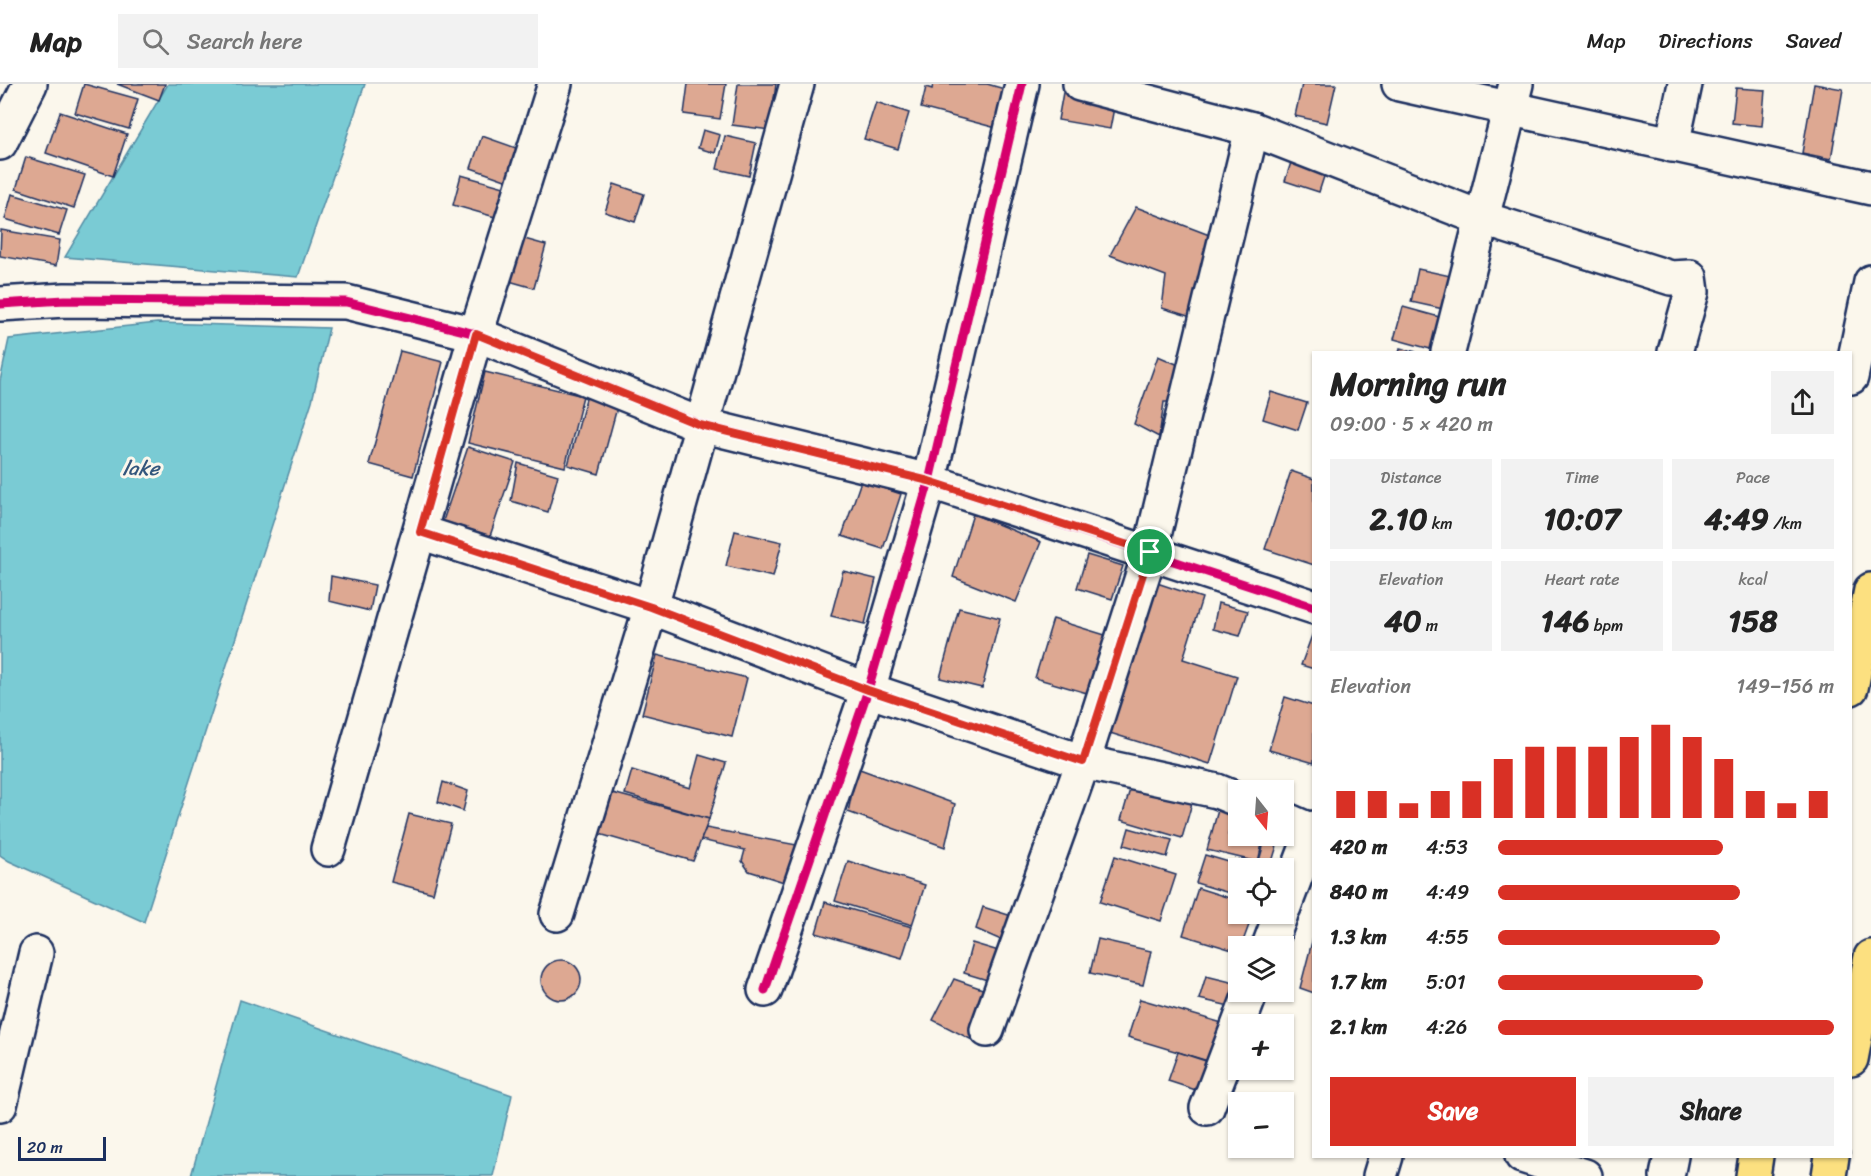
<!DOCTYPE html>
<meta charset="utf-8">
<style>
body{margin:0;font-family:Sriracha,sans-serif;background:#f2f2f2;color:#222;height:100vh;display:flex;flex-direction:column;font-size:22px;white-space:nowrap}
*{box-sizing:border-box;margin:0}
p{font-size:20px;color:#767676}
.icon{flex:none;width:33px;height:33px;fill:none;stroke:currentColor;stroke-width:2;stroke-linecap:round;stroke-linejoin:round}
.map{position:relative;flex:1;overflow:hidden}
.side{position:absolute;left:1312px;top:267px;width:540px;height:807px;display:flex;flex-direction:column;background:#fff;border-radius:0px;box-shadow:0 2px 4px #0004}
.side>*{flex:none}
.needle{width:39px;rotate:163deg}
.controls{position:absolute;left:1228px;top:696px;display:grid;gap:12px}
.controls a{display:grid;place-items:center;width:66px;height:66px;border-radius:0px;background:#fff;box-shadow:0 2px 4px #0004;font-size:30px}
.scale{position:absolute;left:18px;bottom:15px;width:88px;box-sizing:border-box;padding-left:6px;border:3px solid #1b2f5e;border-top:0;font-size:16px;line-height:21px;white-space:nowrap;color:#1b2f5e;-webkit-text-stroke:4px #fbf7ec;paint-order:stroke}
.pin{position:absolute;display:grid;place-items:center;width:51px;height:51px;color:#fff;margin:-26px;border:3px solid #fff;border-radius:50%;box-shadow:0 2px 6px #0007}
.round{display:grid;place-items:center;flex:none;width:63px;height:63px;border-radius:0px;background:#f2f2f2}
.headline{display:flex;align-items:center;justify-content:space-between;height:102px;padding:0 18px}
h1{font-size:33px;font-weight:800;line-height:45px}
.stats{display:grid;grid-template-columns:repeat(3,1fr);gap:9px;height:102px;padding:6px 18px}
.stats div{display:grid;align-content:center;border-radius:0px;background:#f2f2f2;text-align:center}
.stats b{font-size:30px;font-weight:800}
.stats small{font-size:16px;font-weight:400}
.stats p{font-size:16px}
.chart{height:168px;padding:12px 18px}
.chart p{display:flex;justify-content:space-between}
.chart svg{width:100%;height:108px;margin-top:6px;stroke:#d93025;stroke-width:6}
.cta{display:flex;gap:12px;margin-top:auto;padding:12px 18px}
.cta a{flex:1;height:69px;border-radius:0px;background:#d93025;color:#fff;font-size:24px;font-weight:800;line-height:69px;text-align:center}
.cta a+a{background:#f2f2f2;color:#222}
ul{padding:0 18px;list-style:none;font-size:20px}
li{display:grid;grid-template-columns:96px 72px 1fr;align-items:center;height:45px}
li i{height:15px;border-radius:8px;background:#d93025}
header{display:flex;align-items:center;gap:36px;box-sizing:border-box;height:84px;padding:0 30px;background:#fff;border-bottom:2px solid #e0e0e0}
header strong{font-size:28px}
nav{display:flex;gap:33px;margin-inline-start:auto;font-size:21px}
.search{width:420px;height:54px;background:#f2f2f2;display:flex;align-items:center;gap:15px;box-sizing:border-box;padding:0 21px;border-radius:0px;color:#767676;font-size:22px}
.map>svg:first-child{display:block}
</style>
<header>
<strong>Map</strong>
<div class="search"><svg class="icon" aria-label="search" viewBox="0 0 24 24"><circle cx="10" cy="10" r="6"/><path d="M15 15l6 6"/></svg>Search here</div>
<nav><a>Map</a><a>Directions</a><a>Saved</a></nav>
</header>
<div class="map">
<svg width="1871" height="1092" viewBox="0 0 1871 1092">
<rect width="100%" height="100%" fill="#fbf7ec"/>
<filter id="ink" filterUnits="userSpaceOnUse"><feTurbulence type="fractalNoise" baseFrequency=".0167" numOctaves="2"/><feDisplacementMap in="SourceGraphic" scale="12" xChannelSelector="R" yChannelSelector="G"/><feConvolveMatrix kernelMatrix="1 2 1 2 8 2 1 2 1" color-interpolation-filters="sRGB"/></filter>
<g filter="url(#ink)">
<!-- water -->
<g fill="#7acbd4" stroke="#548da5" stroke-width="1.5">
<polygon points="168,0 365,0 298,193 65,173"/>
<polygon points="157,239 329,244 312,317 144,838 9,777 0,771 0,297 9,255"/>
<polygon points="240,916 512,1011 493,1092 191,1092"/>
</g>
<!-- building -->
<g fill="#dda892" stroke="#1b2f5e" stroke-width="1.5">
<polygon points="84,0 138,15 129,45 75,29"/>
<polygon points="117,0 165,0 159,16"/>
<polygon points="688,0 726,0 720,35 684,30"/>
<polygon points="738,0 776,0 770,46 732,41"/>
<polygon points="933,0 987,0 1015,8 1004,46 921,24 926,3 932,5"/>
<polygon points="1302,0 1336,0 1327,39 1295,32"/>
<polygon points="1814,0 1843,5 1831,75 1802,69"/>
<polygon points="1064,3 1116,13 1110,45 1058,36"/>
<polygon points="1736,4 1765,6 1762,42 1732,39"/>
<polygon points="876,18 909,29 898,65 864,55"/>
<polygon points="60,28 127,50 113,92 46,69"/>
<polygon points="703,46 720,51 715,69 698,64"/>
<polygon points="482,52 519,65 508,97 471,84"/>
<polygon points="725,52 756,59 749,92 717,85"/>
<polygon points="1296,63 1330,74 1319,108 1285,97"/>
<polygon points="26,73 85,91 74,124 16,105"/>
<polygon points="461,91 504,103 495,133 453,121"/>
<polygon points="614,100 644,110 635,138 605,128"/>
<polygon points="12,110 67,126 59,151 5,135"/>
<polygon points="1136,123 1225,157 1201,236 1162,224 1166,192 1110,171"/>
<polygon points="1,146 60,156 56,182 0,172"/>
<polygon points="521,154 546,161 534,204 509,197"/>
<polygon points="1418,185 1455,193 1448,226 1411,218"/>
<polygon points="1403,223 1443,234 1434,266 1394,255"/>
<polygon points="1400,264 1416,268 1399,268"/>
<polygon points="400,267 443,278 413,392 369,380"/>
<polygon points="1158,272 1188,285 1178,318 1164,318 1159,353 1134,340"/>
<polygon points="485,288 583,312 565,383 468,359"/>
<polygon points="1271,308 1307,319 1298,346 1263,335"/>
<polygon points="587,311 618,320 599,390 568,381"/>
<polygon points="468,363 515,378 490,452 443,437"/>
<polygon points="518,379 558,391 548,428 511,417"/>
<polygon points="1291,387 1314,395 1314,481 1265,465"/>
<polygon points="861,397 901,410 883,465 842,452"/>
<polygon points="973,430 1041,458 1016,518 953,493"/>
<polygon points="735,447 782,458 773,493 726,482"/>
<polygon points="1087,471 1123,482 1112,515 1077,504"/>
<polygon points="843,487 876,495 865,540 831,532"/>
<polygon points="331,492 375,501 370,527 329,517"/>
<polygon points="1157,499 1202,514 1183,575 1237,592 1210,680 1110,649"/>
<polygon points="1218,519 1248,527 1240,552 1213,545"/>
<polygon points="959,524 1000,534 982,604 940,594"/>
<polygon points="1053,535 1105,551 1087,609 1035,594"/>
<polygon points="1314,546 1314,585 1301,581"/>
<polygon points="657,571 747,594 732,653 642,630"/>
<polygon points="1285,613 1314,622 1314,679 1269,666"/>
<polygon points="699,671 726,679 709,735 625,710 632,686 690,704"/>
<polygon points="857,684 955,720 945,763 848,728"/>
<polygon points="443,698 468,707 463,727 438,718"/>
<polygon points="1131,702 1192,719 1182,754 1121,736"/>
<polygon points="609,708 709,735 693,777 596,749"/>
<polygon points="1218,726 1233,730 1228,751 1262,760 1258,778 1207,766"/>
<polygon points="409,730 451,740 433,809 391,798"/>
<polygon points="1239,733 1239,752 1280,752 1271,781 1259,777 1264,759 1234,750"/>
<polygon points="706,744 813,764 800,803 749,787 742,777 745,766 701,756"/>
<polygon points="1129,744 1172,756 1167,773 1124,761"/>
<polygon points="1205,771 1249,784 1239,784 1239,812 1196,799"/>
<polygon points="1115,772 1176,791 1161,837 1100,818"/>
<polygon points="848,777 925,801 912,841 835,817"/>
<polygon points="1198,804 1239,817 1239,830 1253,830 1239,868 1183,851"/>
<polygon points="825,818 912,843 902,874 816,849"/>
<polygon points="983,823 1018,834 1010,860 976,845"/>
<polygon points="1314,850 1314,909 1300,904"/>
<polygon points="1098,855 1151,867 1143,901 1090,889"/>
<polygon points="972,859 1002,868 994,898 964,889"/>
<circle cx="561" cy="896" r="20"/>
<polygon points="1206,892 1239,900 1234,923 1199,915"/>
<polygon points="954,895 991,908 972,956 933,936"/>
<polygon points="1140,915 1229,941 1218,980 1128,953"/>
<polygon points="1178,968 1215,980 1205,1009 1168,997"/>
</g>
<g fill="none" stroke-linecap="round" stroke-linejoin="round">
<defs>
<g id="minor">
<polyline points="1080,0 1252,45 1481,134 1671,194 1690,193 1692,208 1675,268"/>
<polyline points="1399,0 1871,104"/>
<polyline points="0,59 30,0"/>
<polyline points="1672,61 1685,0"/>
<polyline points="0,220 65,216 346,218 476,250 701,341 929,397 1314,523"/>
<polyline points="1448,268 1516,0"/>
<polyline points="1851,293 1871,198"/>
<polyline points="420,448 651,523 868,606 1083,678 1217,707 1239,716"/>
<polyline points="1284,735 1314,748"/>
<polyline points="328,765 476,250 555,0"/>
<polyline points="1284,823 1314,744"/>
<polyline points="557,830 651,523 797,0"/>
<polyline points="1269,862 1281,830"/>
<polyline points="765,906 868,606 929,397 1022,0"/>
<polyline points="987,946 1083,678 1150,468 1252,45"/>
<polyline points="0,1021 36,869"/>
<polyline points="1207,1024 1251,908"/>
<polyline points="1522,1072 1585,1092"/>
<polyline points="1380,1092 1386,1072"/>
<polyline points="1667,1092 1671,1072"/>
</g>
<g id="major">
<polyline points="1851,604 1871,506"/>
<polyline points="1851,975 1871,873"/>
<polyline points="1753,1092 1756,1072"/>
<polyline points="1829,1092 1832,1072"/>
</g>
</defs>
<!-- minor casing -->
<use href="#minor" stroke="#1b2f5e" stroke-width="38"/>
<!-- major casing -->
<use href="#major" stroke="#1b2f5e" stroke-width="38"/>
<!-- minor -->
<use href="#minor" stroke="#fbf7ec" stroke-width="33"/>
<!-- major -->
<use href="#major" stroke="#fce080" stroke-width="33"/>
<defs>
<g id="cycleway">
<polyline points="0,220 65,216 346,218 476,250 701,341 929,397 1314,523"/>
<polyline points="765,906 868,606 929,397 1022,0"/>
</g>
</defs>
<!-- cycleway casing -->
<use href="#cycleway" stroke="#fbf7ec" stroke-width="13"/>
<!-- cycleway -->
<use href="#cycleway" stroke="#d6006c" stroke-width="9"/>
</g>
</g>
<g fill="none" stroke-linecap="round" stroke-linejoin="round" filter="url(#ink)">
<defs>
<polygon id="route" points="476,250 700,341 929,397 1150,468 1083,678 868,606 651,523 420,448"/>
</defs>
<!-- route casing -->
<use href="#route" stroke="#fff" stroke-width="12"/>
<!-- route -->
<use href="#route" stroke="#d93025" stroke-width="8"/>
</g>
<g text-anchor="middle" dominant-baseline="central" stroke-width="6" stroke-linejoin="round" paint-order="stroke">
<!-- water labels -->
<g font-size="20" font-style="italic" fill="#33567c" stroke="#fbf7ec">
<text x="141" y="384">lake</text>
</g>
</g>
</svg>
<div class="controls">
<a><svg class="needle" viewBox="-14 -14 28 28"><path d="M0-13l5 13h-10z" fill="#e53935"/><path d="M0 13l5-13h-10z" fill="#767676"/></svg></a>
<a><svg class="icon" aria-label="locate" viewBox="0 0 24 24"><circle cx="12" cy="12" r="6"/><path d="M12 2v4M12 18v4M2 12h4M18 12h4"/></svg></a>
<a><svg class="icon" aria-label="layers" viewBox="0 0 24 24"><path d="M12 4l9 5-9 5-9-5zM3 14l9 5 9-5"/></svg></a>
<a>+</a>
<a>−</a>
</div>
<div class="scale">20 m</div>
<div class="pin" style="left:1150px;top:468px;background:#1e9e55"><svg class="icon" aria-label="arrive" viewBox="0 0 24 24"><path d="M6 21V4h12l-3 4 3 4H6"/></svg></div>
<section class="side">
<div class="headline"><div><h1>Morning run</h1><p>09:00 · 5 × 420 m</p></div><a class="round"><svg class="icon" aria-label="share" viewBox="0 0 24 24"><path d="M12 15V3M7 8l5-5 5 5M5 13v7h14v-7"/></svg></a></div>
<div class="stats">
<div><p>Distance</p><b>2.10<small> km</small></b></div>
<div><p>Time</p><b>10:07</b></div>
<div><p>Pace</p><b>4:49<small> /km</small></b></div>
</div>
<div class="stats">
<div><p>Elevation</p><b>40<small> m</small></b></div>
<div><p>Heart rate</p><b>146<small> bpm</small></b></div>
<div><p>kcal</p><b>158</b></div>
</div>
<div class="chart"><p><span>Elevation</span>149–156 m</p>
<svg viewBox="0 0 160 44" preserveAspectRatio="none"><path d="M5 44V33M15 44V33M25 44V38M35 44V33M45 44V29M55 44V20M65 44V15M75 44V15M85 44V15M95 44V11M105 44V6M115 44V11M125 44V20M135 44V33M145 44V38M155 44V33"/></svg>
</div>
<ul>
<li><b>420 m</b>4:53<i style="width:67%"></i></li>
<li><b>840 m</b>4:49<i style="width:72%"></i></li>
<li><b>1.3 km</b>4:55<i style="width:66%"></i></li>
<li><b>1.7 km</b>5:01<i style="width:61%"></i></li>
<li><b>2.1 km</b>4:26<i style="width:100%"></i></li>
</ul>
<div class="cta"><a>Save</a><a>Share</a></div>
</section>
</div>
